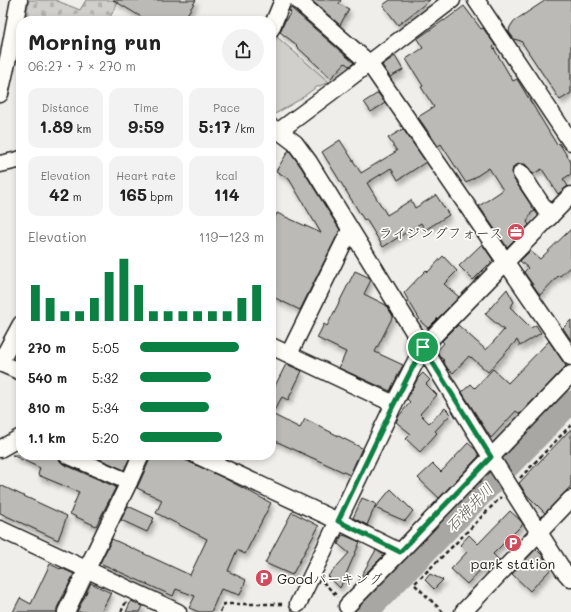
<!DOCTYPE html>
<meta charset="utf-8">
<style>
body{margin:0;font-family:Mali,"Klee One",sans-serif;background:#f2f2f2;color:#222;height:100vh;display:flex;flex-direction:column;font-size:15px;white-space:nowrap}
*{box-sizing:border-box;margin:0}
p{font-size:13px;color:#767676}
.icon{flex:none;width:22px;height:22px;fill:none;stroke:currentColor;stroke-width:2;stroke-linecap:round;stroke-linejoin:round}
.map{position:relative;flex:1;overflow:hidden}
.side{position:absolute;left:16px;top:16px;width:260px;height:444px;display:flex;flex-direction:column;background:#fff;border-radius:16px;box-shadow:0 2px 6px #0003}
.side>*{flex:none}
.pin{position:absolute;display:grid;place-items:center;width:34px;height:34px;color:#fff;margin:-17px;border:2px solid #fff;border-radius:50%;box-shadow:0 1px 4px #0007}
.round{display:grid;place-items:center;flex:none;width:42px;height:42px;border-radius:21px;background:#f2f2f2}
.summary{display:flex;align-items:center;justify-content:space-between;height:68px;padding:0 12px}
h1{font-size:22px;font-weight:700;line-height:30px}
.stats{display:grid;grid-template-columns:repeat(3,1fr);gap:6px;height:68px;padding:4px 12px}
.stats div{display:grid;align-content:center;border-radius:10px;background:#f2f2f2;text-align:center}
.stats b{font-size:17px;font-weight:700}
.stats small{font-size:11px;font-weight:400}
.stats p{font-size:11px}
.chart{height:112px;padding:8px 12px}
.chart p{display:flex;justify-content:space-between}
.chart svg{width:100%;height:72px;margin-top:4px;stroke:#0b8043;stroke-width:6}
ul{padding:0 12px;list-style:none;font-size:13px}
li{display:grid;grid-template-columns:64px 48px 1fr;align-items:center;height:30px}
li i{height:10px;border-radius:5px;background:#0b8043}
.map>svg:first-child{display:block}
</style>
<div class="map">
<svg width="571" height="612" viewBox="0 0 571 612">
<defs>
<pattern id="cemetery-stones" width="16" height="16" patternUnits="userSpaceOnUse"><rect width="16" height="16" fill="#d0cfcc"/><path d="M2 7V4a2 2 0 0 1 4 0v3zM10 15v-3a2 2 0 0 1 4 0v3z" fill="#b2b1af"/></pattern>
<filter id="shadow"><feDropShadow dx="2.5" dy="4.5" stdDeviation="2" flood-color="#0004"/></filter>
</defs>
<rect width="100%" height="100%" fill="#f0eeea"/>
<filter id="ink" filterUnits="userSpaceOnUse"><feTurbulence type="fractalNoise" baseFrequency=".025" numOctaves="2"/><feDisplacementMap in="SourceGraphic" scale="8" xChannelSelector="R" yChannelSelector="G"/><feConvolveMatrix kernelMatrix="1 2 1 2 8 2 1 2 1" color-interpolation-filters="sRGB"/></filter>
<g filter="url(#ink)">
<!-- green -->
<polygon fill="#d0cfcc" stroke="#767674" points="277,37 329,82 315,88 299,100 275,114 271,111 271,50"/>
<!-- cemetery -->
<polygon fill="url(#cemetery-stones)" stroke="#767674" points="29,0 55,0 80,10 86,0 119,0 108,21 25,21"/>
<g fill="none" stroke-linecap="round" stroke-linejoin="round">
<!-- river -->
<polyline stroke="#a8a7a3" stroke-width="23" points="367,612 571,402"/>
</g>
<!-- building -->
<g fill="#bbbab6" stroke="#1c1c1c" filter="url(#shadow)">
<polygon points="113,0 196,0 183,21 167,21 160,16 157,21 148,21"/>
<polygon points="311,0 341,0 339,4 349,9 340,25"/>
<polygon points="390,0 430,0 398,25 383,5"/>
<polygon points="546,0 571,0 571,93 560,100 521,41 514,39 509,32 510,27 514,21"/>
<polygon points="464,6 481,29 483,28 495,45 493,47 513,81 517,79 557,145 559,143 571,162 571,174 563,179 568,186 558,194 542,169 533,174 529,168 525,164 520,164 515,165 513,168 512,173 513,178 535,211 531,213 527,222 529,225 507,247 479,206 503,190 489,168 466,183 441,144 438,146 418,117 434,107 421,87 423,86 406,59 423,48 417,39 444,20 444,21"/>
<polygon points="291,8 354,63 349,66 345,63 331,78 296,46 297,45 280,32 285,21 291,12 289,11"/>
<polygon points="395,56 403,70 390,77 382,65"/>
<polygon points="378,93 385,103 371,112 364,102"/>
<polygon points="403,129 426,162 398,180 391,168 367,183 387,215 411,200 415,208 436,195 449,215 425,230 421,223 383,247 366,219 364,220 322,152 340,140 361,173 397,151 388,138"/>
<polygon points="289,150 301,167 340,230 300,310 271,296 271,227 277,213 321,233 289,179 276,171"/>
<polygon points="571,229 571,266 560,276 559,275 540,295 524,272 528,268 520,261 530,251 540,259"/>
<polygon points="482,244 493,260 473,280 459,266"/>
<polygon points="443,256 457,271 444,284 459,297 428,328 422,323 404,293 426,270 428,272"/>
<polygon points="355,271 370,278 371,280 364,294 386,305 393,316 375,352 403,365 390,391 339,368 346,352 317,338 324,324 327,326"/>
<polygon points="507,289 514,302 510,307 531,328 536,325 541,333 520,346 517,340 488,372 471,357 471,358 469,356 453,373 448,369 443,361 444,360 440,357 437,351 444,343 442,341 458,325 486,350 504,330 485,314"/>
<polygon points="571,320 571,340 563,328"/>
<polygon points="549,341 566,366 520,414 516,411 491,438 462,392 471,384 475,388 493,369 508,383"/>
<polygon points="286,364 302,371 288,400 282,397 272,414 300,428 305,419 362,448 350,475 271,439 271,394"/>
<polygon points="423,373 430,380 426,384 437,395 420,414 429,423 445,408 451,414 435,431 437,433 420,452 406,439 411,434 396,422 399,416 410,402 407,399 418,378"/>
<polygon points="571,429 571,486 545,513 526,494 519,483"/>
<polygon points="468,443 476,450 479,456 439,498 418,478 433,464 441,472"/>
<polygon points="12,455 53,455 58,457 60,461 63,464 116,487 96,526 70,514 79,492 38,475 40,468"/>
<polygon points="99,455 131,455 124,470 97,458"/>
<polygon points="150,455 174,455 224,478 271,503 245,554 237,550 228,571 246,580 240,595 221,589 211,612 199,612 189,608 195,596 176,589 173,596 100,563 112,539 190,575 207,539 156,513 162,500 137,488 150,459"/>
<polygon points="0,485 67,516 58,540 0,513"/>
<polygon points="391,489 413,511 405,521 375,508"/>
<polygon points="362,498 376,504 367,525 353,518"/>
<polygon points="128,506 154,518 147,532 121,520"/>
<polygon points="510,511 520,520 523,524 493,554 499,560 487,573 482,568 467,584 451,569 467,552 460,545 469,535 478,544"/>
<polygon points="292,512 319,526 292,575 265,563"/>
<polygon points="342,535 346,536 360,542 340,588 328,576 349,553 338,544"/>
<polygon points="536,549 542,555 551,569 530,591 512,574"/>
<polygon points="376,550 384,555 360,579 360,578"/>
<polygon points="50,564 60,569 61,568 74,574 57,608 57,612 13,612 20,598 31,604"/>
<polygon points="430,574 443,580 434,589 425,580"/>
<polygon points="91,583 111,593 101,612 77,612"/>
<polygon points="131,601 143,606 140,612 126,612"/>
</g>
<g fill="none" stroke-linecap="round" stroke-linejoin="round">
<defs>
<g id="minor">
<polyline points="297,0 369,63 571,357"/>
<polyline points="476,0 571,142"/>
<polyline points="271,29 283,0"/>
<polyline points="0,94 9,54 19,0"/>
<polyline points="271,127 279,131 295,143 309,162 491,457 563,570 571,579"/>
<polyline points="279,131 330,93 452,0"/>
<polyline points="0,164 18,160 21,159"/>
<polyline points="521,173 550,217"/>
<polyline points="271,346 394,404"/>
<polyline points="289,354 350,230"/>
<polyline points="0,363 21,324"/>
<polyline points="0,363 21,372"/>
<polyline points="0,449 21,437"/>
<polyline points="67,455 129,482"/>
<polyline points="196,455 338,521 400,552"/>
<polyline points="0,529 178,612"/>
<polyline points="298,604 338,521 394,404 423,347 571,195"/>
<polyline points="347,606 400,552 571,374"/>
<polyline points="66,612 129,482 141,455"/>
<polyline points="463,612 571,499"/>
</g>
</defs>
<!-- minor casing -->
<use href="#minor" stroke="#1c1c1c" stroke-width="19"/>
<!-- path -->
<g stroke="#1c1c1c" stroke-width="2.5" stroke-dasharray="4 3" stroke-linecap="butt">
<polyline points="520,478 571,425"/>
<polyline points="323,582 338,597"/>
<polyline points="121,612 126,602"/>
<polyline points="220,612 224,604 285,604"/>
<polyline points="443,612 414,584 459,540 501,497"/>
</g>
<!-- minor -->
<use href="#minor" stroke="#fdfcf7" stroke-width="16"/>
</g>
</g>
<g fill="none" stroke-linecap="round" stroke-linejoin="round" filter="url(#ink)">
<defs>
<polygon id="route" points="423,347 491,457 400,552 338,521 394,404"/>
</defs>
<!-- route casing -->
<use href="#route" stroke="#fff" stroke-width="8"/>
<!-- route -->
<use href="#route" stroke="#0b8043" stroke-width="5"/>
</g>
<!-- icons -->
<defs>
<symbol id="office-disc" viewBox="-11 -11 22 22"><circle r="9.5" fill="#d1495b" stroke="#fdfcf7"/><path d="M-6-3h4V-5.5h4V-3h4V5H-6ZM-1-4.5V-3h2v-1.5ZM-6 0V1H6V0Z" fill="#fff"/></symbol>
<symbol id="parking-disc" viewBox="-11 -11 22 22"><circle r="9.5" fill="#d1495b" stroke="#fdfcf7"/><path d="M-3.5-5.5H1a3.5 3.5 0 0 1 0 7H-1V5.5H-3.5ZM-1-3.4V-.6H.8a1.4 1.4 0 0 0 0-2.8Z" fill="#fff"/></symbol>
</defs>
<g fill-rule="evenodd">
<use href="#office-disc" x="506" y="222" width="20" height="20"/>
<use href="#parking-disc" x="503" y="533" width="20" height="20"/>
<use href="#parking-disc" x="254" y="568" width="20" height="20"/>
</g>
<g text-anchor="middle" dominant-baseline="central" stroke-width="3.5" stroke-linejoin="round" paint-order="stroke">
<!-- poi labels -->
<g font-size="14" fill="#1c1c1c" stroke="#fdfcf7" text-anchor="end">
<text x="503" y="232">ライジングフォース</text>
<text x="513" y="563" text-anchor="middle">park station</text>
<text x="277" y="578" text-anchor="start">Goodパーキング</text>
</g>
<!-- water labels -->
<g font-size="15" font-style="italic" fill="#5b5b59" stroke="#fdfcf7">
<text transform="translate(469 507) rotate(-46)">石神井川</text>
</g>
</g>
</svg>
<div class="pin" style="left:423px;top:347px;background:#1e9e55"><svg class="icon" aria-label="arrive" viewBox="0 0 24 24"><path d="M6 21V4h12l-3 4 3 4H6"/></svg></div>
<section class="side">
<div class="summary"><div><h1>Morning run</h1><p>06:27 · 7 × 270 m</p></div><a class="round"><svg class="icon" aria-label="share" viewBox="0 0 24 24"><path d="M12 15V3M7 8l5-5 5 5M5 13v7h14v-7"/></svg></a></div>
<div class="stats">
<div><p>Distance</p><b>1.89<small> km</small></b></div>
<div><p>Time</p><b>9:59</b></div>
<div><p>Pace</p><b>5:17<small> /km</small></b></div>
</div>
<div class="stats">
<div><p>Elevation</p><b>42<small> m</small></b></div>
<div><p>Heart rate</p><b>165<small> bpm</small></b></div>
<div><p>kcal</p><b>114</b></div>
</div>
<div class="chart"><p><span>Elevation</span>119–123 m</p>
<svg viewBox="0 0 160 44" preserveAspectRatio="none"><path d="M5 44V22M15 44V30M25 44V38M35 44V38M45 44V30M55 44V14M65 44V6M75 44V22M85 44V38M95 44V38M105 44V38M115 44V38M125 44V38M135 44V38M145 44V30M155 44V22"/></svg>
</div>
<ul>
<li><b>270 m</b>5:05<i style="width:80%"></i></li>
<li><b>540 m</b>5:32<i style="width:57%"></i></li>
<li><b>810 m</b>5:34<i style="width:56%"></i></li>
<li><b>1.1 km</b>5:20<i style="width:66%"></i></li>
</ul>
</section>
</div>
